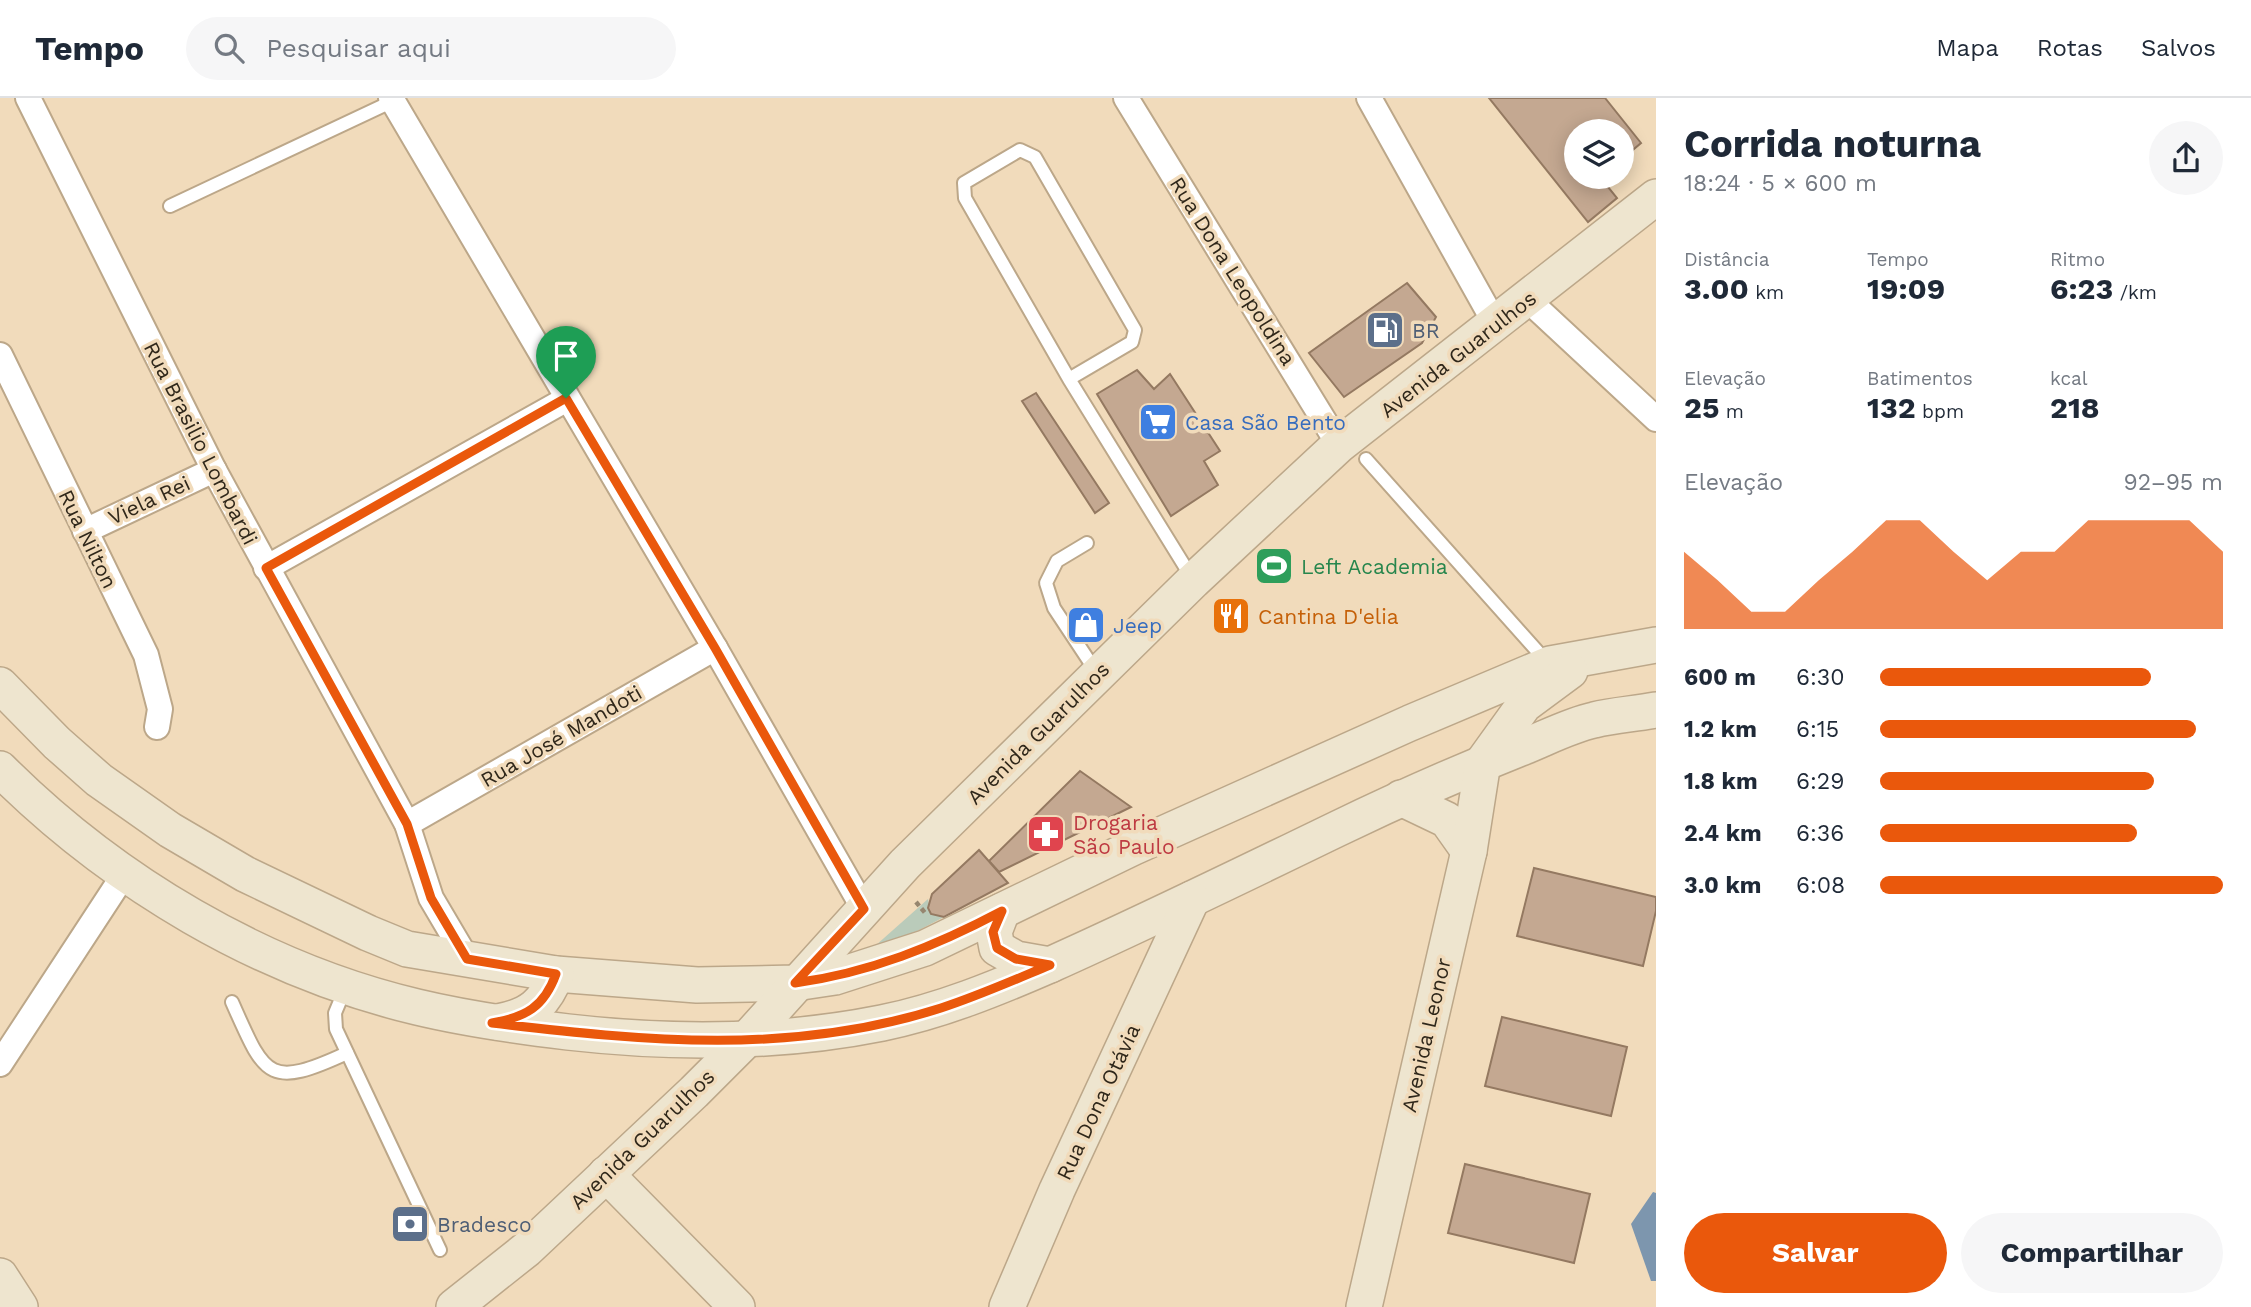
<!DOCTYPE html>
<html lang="pt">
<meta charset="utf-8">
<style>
body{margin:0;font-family:"Work Sans",sans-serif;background:#f6f6f7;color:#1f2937;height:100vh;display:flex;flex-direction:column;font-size:26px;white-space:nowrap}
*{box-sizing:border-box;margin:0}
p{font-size:23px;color:#747a83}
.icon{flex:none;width:38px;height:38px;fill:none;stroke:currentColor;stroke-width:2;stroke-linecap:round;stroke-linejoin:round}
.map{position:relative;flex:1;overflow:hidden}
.side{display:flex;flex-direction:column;background:#fff;width:595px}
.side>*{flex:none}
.controls{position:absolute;left:1564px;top:21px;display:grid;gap:14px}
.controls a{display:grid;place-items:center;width:70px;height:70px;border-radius:50%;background:#fff;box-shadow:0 4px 18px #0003;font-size:35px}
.pin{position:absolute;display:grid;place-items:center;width:60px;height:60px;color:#fff;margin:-72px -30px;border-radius:50% 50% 50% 0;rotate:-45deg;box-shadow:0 0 7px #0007}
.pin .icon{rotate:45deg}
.round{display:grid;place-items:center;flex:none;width:74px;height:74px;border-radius:37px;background:#f6f6f7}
.head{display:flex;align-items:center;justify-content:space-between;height:119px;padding:0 28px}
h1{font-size:38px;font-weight:700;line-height:52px}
.figures{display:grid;grid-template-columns:repeat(3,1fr);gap:10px;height:119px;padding:7px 28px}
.figures div{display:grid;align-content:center}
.figures b{font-size:30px;font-weight:700}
.figures small{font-size:19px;font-weight:400}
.figures p{font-size:19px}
.chart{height:196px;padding:14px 28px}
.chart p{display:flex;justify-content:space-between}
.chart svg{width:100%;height:126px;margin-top:7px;fill:#ea580c;opacity:.7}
.primary-button{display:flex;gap:14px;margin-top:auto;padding:14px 28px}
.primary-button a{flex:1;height:80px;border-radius:42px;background:#ea580c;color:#fff;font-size:28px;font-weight:700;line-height:80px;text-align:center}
.primary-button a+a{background:#f6f6f7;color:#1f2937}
ul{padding:0 28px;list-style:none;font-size:23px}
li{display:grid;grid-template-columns:112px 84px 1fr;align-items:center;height:52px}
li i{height:18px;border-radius:9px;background:#ea580c}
header{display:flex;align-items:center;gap:42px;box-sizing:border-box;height:98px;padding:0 35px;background:#fff;border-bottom:2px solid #e0e1e3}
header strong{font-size:33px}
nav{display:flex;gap:38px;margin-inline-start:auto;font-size:24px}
.search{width:490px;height:63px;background:#f6f6f7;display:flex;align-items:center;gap:18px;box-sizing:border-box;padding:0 24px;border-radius:38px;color:#747a83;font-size:26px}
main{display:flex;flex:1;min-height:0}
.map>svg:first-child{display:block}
</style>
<header>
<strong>Tempo</strong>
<div class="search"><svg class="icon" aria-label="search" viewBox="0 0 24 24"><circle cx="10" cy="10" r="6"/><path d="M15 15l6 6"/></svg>Pesquisar aqui</div>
<nav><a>Mapa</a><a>Rotas</a><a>Salvos</a></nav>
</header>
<main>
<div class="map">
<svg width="1656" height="1209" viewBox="0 0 1656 1209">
<rect width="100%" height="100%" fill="#f1dbbb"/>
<!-- green -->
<polygon fill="#bacbba" points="928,801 931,816 944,819 879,853 875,848"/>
<!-- water -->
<polygon fill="#7d96ae" points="1653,1094 1656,1095 1656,1183 1651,1183 1631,1126"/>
<!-- building -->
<g fill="#c4a891" stroke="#947961" stroke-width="2">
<polygon points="1489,0 1605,0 1641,45 1622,61 1622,33 1577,33 1577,79 1600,79 1617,100 1588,124"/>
<polygon points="1407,185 1436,219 1422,245 1344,299 1309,255"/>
<polygon points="1137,272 1154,291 1170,276 1220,353 1204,363 1218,387 1171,418 1097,296"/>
<polygon points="1036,295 1109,405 1095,415 1022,303"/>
<polygon points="1080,673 1131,709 999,774 989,763"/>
<polygon points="979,752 1008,785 944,819 931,816 928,810 932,796"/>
<polygon points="1534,770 1656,799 1656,813 1643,868 1517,838"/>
<polygon points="1502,919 1627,949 1611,1018 1485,988"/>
<polygon points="1465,1066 1590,1096 1574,1165 1448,1135"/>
</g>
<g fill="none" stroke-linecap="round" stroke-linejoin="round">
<defs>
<g id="lane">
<polyline points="170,108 393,3"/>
<polyline points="1069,281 1132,244 1135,232 1035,59 1020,52 964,85 965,100 1069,281 1192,480"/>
<polyline points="1366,361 1547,564"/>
<polyline points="1087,445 1057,463 1046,485 1054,510 1097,575"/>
<polyline points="345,891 335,915 336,931 440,1152"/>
<path d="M232,904C265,978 267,992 347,955"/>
</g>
<g id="street">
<polyline points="28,0 214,372 407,726 431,800 467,861"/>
<polyline points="391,0 715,550 864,811"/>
<polyline points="1126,0 1339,347"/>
<polyline points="1369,0 1496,227"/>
<polyline points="1528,202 1656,321"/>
<polyline points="0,257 146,557 160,611 157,629"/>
<polyline points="85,433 214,372"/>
<polyline points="266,470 567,301"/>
<polyline points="407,726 715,550"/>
<polyline points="0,966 125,775"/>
</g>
<g id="secondary">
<polyline points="0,587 57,645 99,682 170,732 245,776 368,835 407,851 556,876 697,887 795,885 835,879 925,850 1134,749 1410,625 1550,566 1656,547"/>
<path d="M0,671C113,784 261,872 417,909C467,921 517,928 568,934C674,946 777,946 882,925C941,913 997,890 1052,866C1148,823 1242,777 1337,731C1399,701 1462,673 1526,648C1548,639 1571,627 1594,622C1614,617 1635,616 1656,612"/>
<polyline points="1401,700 1447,722 1469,753"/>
<polyline points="1002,813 994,834 997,850 1016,861 1050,867"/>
<path d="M498,924C530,918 545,906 556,876"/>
<polyline points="606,1076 737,1209"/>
<polyline points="0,1178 20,1209"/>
<polyline points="454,1209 527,1151 694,994 746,942 905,766 1193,483 1339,347 1656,99"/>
<polyline points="1007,1209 1057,1092 1192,801"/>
<polyline points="1364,1209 1469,753 1483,664 1524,607 1570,573"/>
</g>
</defs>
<!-- lane casing -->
<use href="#lane" stroke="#bca789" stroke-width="16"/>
<!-- street casing -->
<use href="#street" stroke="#bca789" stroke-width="28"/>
<!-- secondary casing -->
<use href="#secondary" stroke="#bca789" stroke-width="38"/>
<!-- path -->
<polyline stroke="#96866f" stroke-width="4.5" stroke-dasharray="5 3.5" stroke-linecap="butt" points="916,804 926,816"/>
<!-- lane -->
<use href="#lane" stroke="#fff" stroke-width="12"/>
<!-- street -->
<use href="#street" stroke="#fff" stroke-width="24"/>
<!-- secondary -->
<use href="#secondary" stroke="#eee5cf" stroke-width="35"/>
</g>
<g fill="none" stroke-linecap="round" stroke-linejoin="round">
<defs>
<path id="route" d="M566,300L715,550L864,811L795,885C869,875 936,848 1002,813L993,834L997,850L1016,861L1050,867C1014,882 978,898 941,910C792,958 644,943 492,925C526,919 544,909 556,876L467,861L431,800L407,726L266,470Z"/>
</defs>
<!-- route casing -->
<use href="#route" stroke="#fff" stroke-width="14"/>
<!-- route -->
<use href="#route" stroke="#ea580c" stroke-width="9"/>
</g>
<!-- icons -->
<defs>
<symbol id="fuel-square" viewBox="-11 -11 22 22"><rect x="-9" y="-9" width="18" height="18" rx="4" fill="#5c6f8a" stroke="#f1dbbb"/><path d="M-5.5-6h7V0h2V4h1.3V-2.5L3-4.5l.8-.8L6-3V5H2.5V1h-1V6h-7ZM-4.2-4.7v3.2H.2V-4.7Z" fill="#fff"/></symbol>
<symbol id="supermarket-square" viewBox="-11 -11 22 22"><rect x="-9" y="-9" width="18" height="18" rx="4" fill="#3f7fe0" stroke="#f1dbbb"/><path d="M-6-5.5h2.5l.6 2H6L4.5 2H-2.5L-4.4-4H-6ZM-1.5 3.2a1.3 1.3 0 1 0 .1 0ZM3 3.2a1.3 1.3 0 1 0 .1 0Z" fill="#fff"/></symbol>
<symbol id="stadium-square" viewBox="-11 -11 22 22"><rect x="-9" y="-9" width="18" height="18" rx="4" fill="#2e9e5b" stroke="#f1dbbb"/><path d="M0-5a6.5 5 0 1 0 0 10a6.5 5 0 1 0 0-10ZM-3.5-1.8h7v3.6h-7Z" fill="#fff"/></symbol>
<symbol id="restaurant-square" viewBox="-11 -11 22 22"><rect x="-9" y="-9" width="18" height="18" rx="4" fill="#e8710a" stroke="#f1dbbb"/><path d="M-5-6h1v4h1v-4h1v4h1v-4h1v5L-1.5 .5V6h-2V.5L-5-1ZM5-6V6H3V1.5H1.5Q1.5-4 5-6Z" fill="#fff"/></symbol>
<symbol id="shop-square" viewBox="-11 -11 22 22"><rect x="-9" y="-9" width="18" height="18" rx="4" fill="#3f7fe0" stroke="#f1dbbb"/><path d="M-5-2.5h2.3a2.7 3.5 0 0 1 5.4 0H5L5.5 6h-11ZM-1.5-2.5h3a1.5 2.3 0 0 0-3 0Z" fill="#fff"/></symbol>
<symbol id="pharmacy-square" viewBox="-11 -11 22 22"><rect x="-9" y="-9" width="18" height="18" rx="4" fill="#e0444e" stroke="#f1dbbb"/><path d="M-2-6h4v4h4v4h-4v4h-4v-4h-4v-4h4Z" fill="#fff"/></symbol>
<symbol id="bank-square" viewBox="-11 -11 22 22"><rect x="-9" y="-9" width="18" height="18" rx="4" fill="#5c6f8a" stroke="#f1dbbb"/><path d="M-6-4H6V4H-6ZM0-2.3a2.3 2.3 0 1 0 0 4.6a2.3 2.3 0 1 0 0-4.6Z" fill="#fff"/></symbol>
</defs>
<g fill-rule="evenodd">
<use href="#fuel-square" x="1363" y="210" width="44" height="44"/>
<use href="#supermarket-square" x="1136" y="302" width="44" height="44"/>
<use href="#stadium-square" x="1252" y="446" width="44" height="44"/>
<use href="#restaurant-square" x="1209" y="496" width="44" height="44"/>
<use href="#shop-square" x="1064" y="505" width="44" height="44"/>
<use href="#pharmacy-square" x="1024" y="714" width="44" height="44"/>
<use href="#bank-square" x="388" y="1104" width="44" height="44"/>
</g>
<g text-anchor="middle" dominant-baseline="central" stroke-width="7" stroke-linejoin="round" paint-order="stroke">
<!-- street labels -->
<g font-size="21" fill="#2f271a" stroke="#f1dbbb">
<text transform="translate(1233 173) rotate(58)">Rua Dona Leopoldina</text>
<text transform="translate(1458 256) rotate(-38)">Avenida Guarulhos</text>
<text transform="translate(201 345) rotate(63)">Rua Brasilio Lombardi</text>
<text transform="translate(149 402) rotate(-25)">Viela Rei</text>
<text transform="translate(88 441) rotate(64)">Rua Nilton</text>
<text transform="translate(1038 635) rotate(-45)">Avenida Guarulhos</text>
<text transform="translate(561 638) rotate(-30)">Rua José Mandoti</text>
<text transform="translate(1426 937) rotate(-77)">Avenida Leonor</text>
<text transform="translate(1098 1004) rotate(-65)">Rua Dona Otávia</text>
<text transform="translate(642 1041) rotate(-44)">Avenida Guarulhos</text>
</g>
<!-- service labels -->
<g font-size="21" fill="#4e5e75" stroke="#f1dbbb" text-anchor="start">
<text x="1412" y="232">BR</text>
<text x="437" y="1126">Bradesco</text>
</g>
<!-- shop labels -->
<g font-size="21" fill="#366cbe" stroke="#f1dbbb" text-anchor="start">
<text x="1185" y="324">Casa São Bento</text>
<text x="1113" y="527">Jeep</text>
</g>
<!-- leisure labels -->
<g font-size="21" fill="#27864d" stroke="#f1dbbb" text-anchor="start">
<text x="1301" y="468">Left Academia</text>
</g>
<!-- food labels -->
<g font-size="21" fill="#c56008" stroke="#f1dbbb" text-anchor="start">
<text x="1258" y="518">Cantina D'elia</text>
</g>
<!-- health labels -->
<g font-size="21" fill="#be3a42" stroke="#f1dbbb" text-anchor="start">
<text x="1073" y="724">Drogaria<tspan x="1073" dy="24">São Paulo</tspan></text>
</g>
</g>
</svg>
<div class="controls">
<a><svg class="icon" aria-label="layers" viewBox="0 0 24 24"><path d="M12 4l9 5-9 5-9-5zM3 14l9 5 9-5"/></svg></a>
</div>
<div class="pin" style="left:566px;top:300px;background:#1e9e55"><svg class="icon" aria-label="arrive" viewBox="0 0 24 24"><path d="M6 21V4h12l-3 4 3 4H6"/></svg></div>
</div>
<section class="side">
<div class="head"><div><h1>Corrida noturna</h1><p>18:24 · 5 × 600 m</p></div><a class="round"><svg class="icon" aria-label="share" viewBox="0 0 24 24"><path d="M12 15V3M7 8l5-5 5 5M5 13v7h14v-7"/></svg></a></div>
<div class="figures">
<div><p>Distância</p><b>3.00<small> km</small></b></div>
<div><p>Tempo</p><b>19:09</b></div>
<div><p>Ritmo</p><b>6:23<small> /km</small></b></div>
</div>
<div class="figures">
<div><p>Elevação</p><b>25<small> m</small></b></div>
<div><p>Batimentos</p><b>132<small> bpm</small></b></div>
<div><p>kcal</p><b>218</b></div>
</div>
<div class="chart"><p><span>Elevação</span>92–95 m</p>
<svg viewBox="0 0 160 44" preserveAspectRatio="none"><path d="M0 44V17L10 27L20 38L30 38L40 27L50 17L60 6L70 6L80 17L90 27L100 17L110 17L120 6L130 6L140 6L150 6L160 17V44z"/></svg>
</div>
<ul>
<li><b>600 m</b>6:30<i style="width:79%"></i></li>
<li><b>1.2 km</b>6:15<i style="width:92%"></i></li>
<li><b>1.8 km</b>6:29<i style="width:80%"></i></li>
<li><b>2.4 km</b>6:36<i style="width:75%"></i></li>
<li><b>3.0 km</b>6:08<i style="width:100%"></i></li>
</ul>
<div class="primary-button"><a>Salvar</a><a>Compartilhar</a></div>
</section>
</main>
